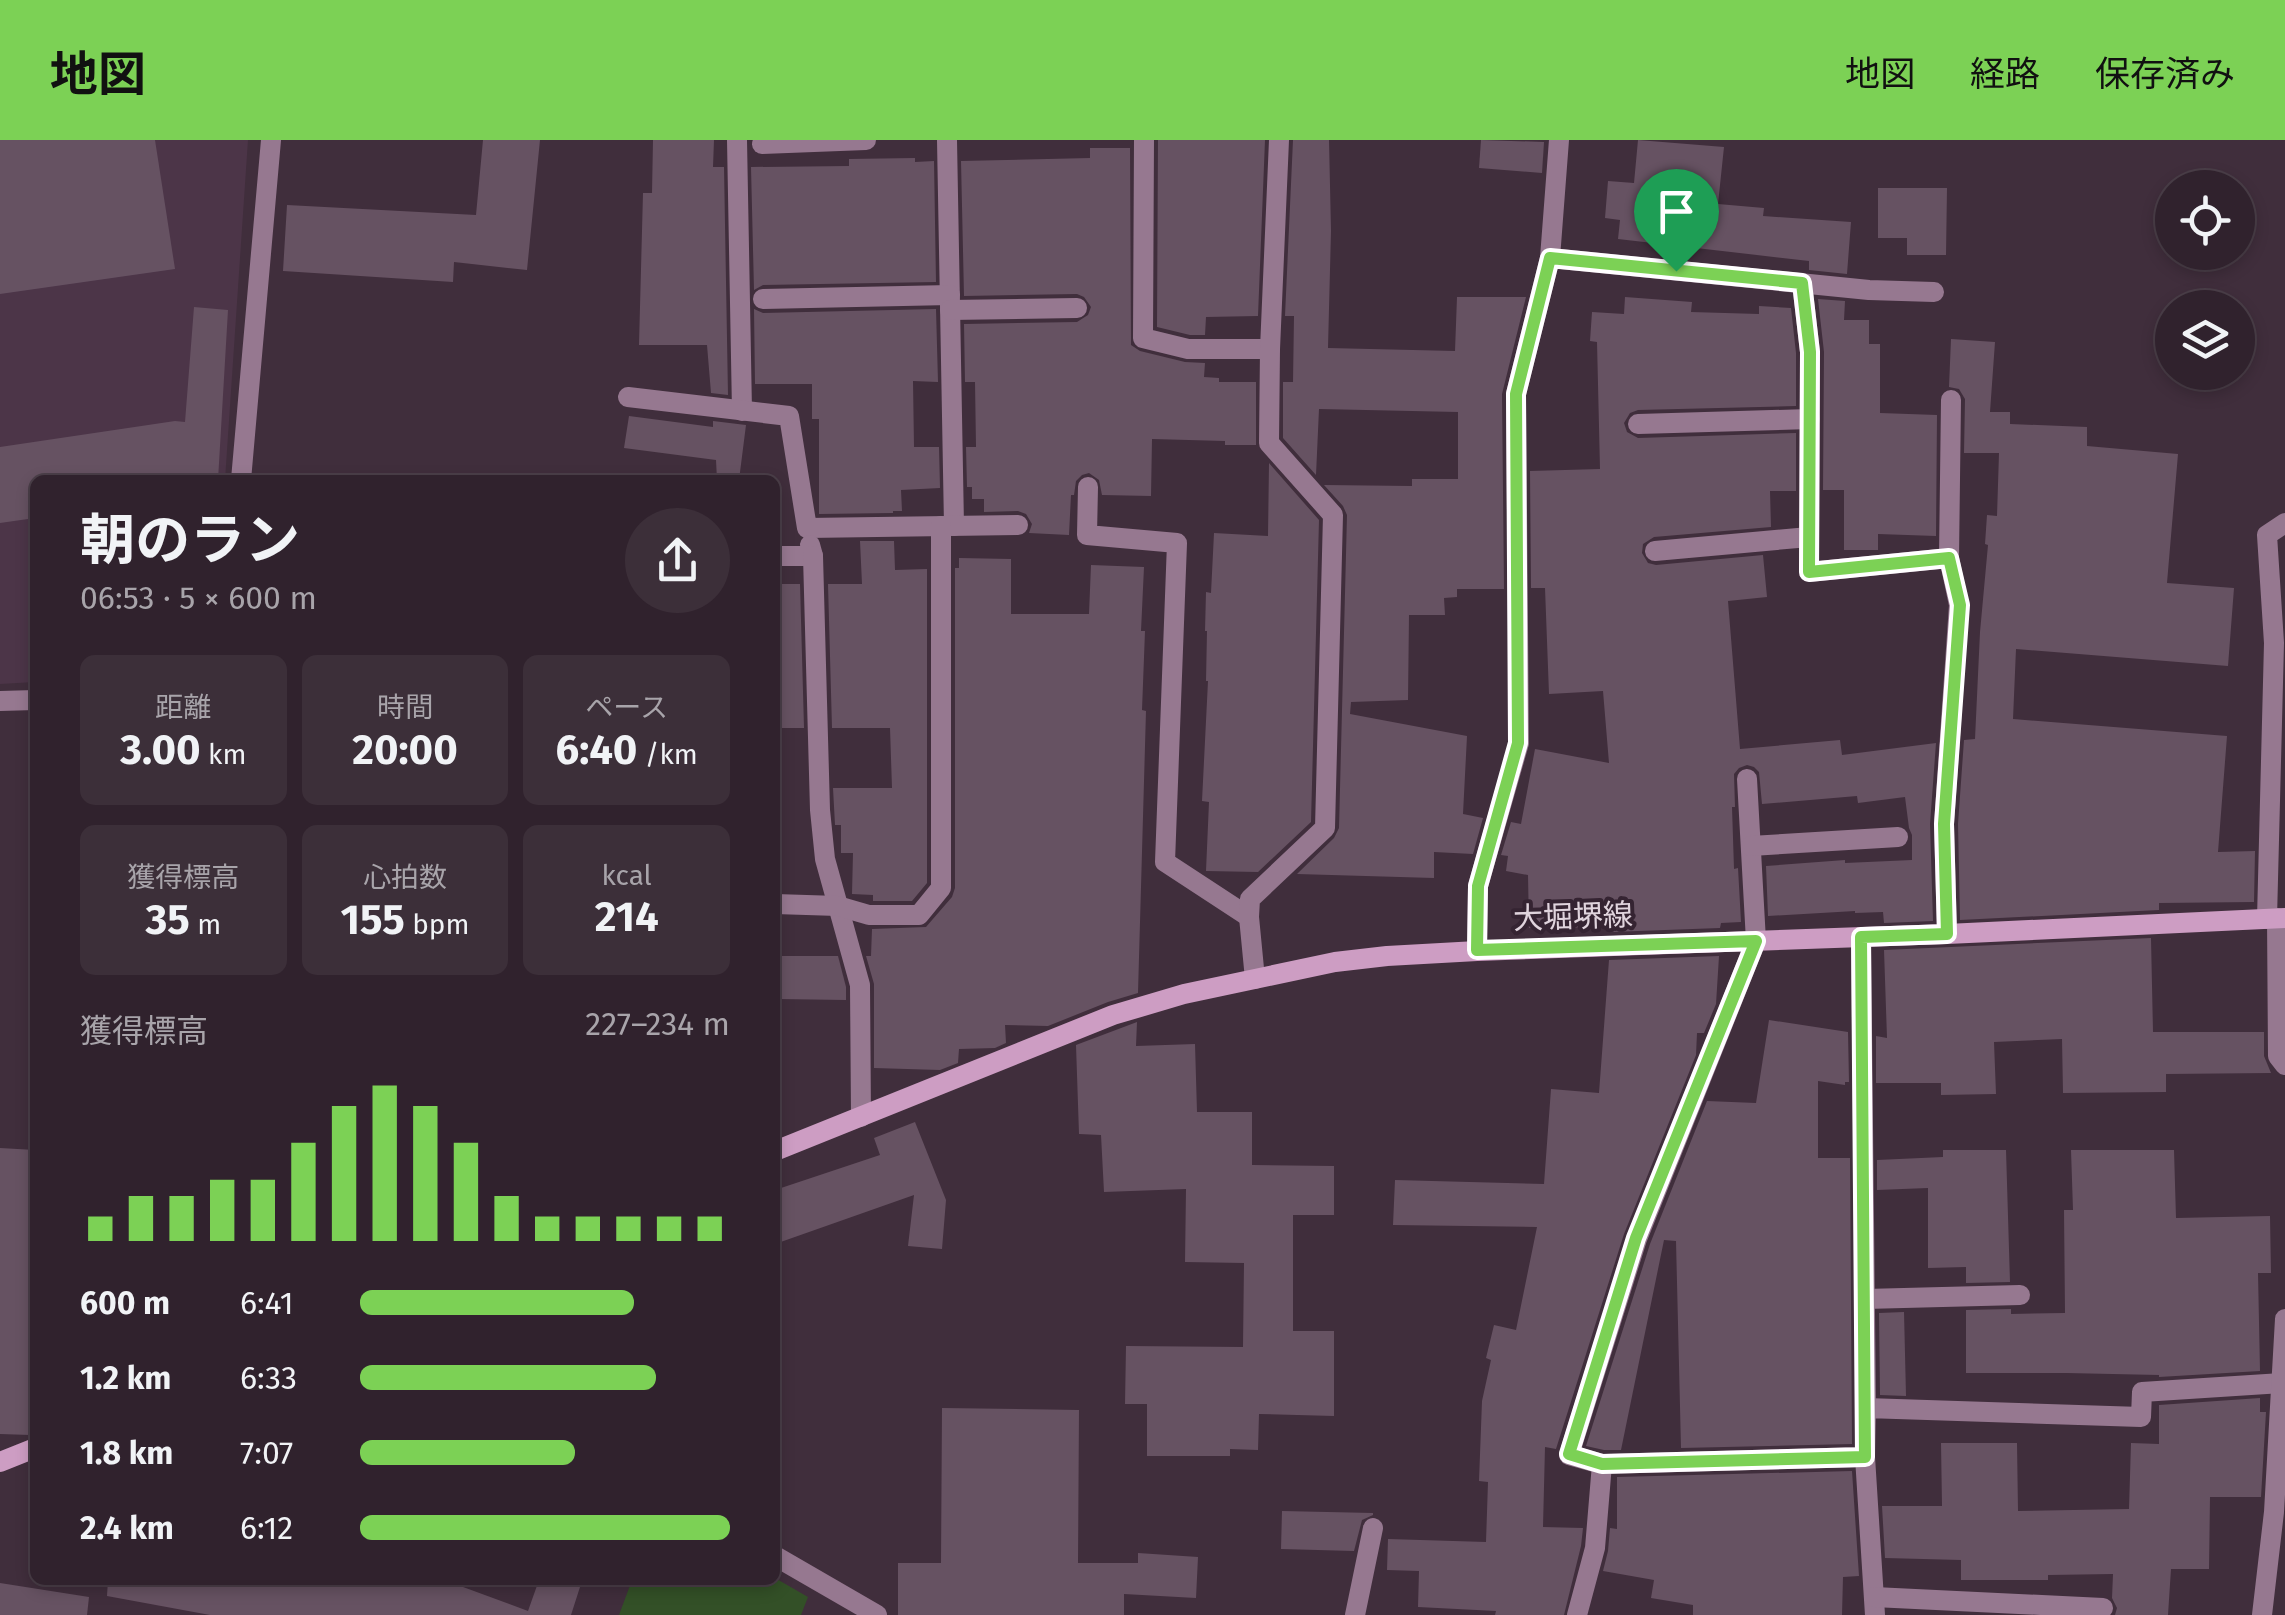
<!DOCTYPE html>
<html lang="ja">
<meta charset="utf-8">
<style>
body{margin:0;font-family:"Fira Sans","Noto Sans JP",sans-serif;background:#3c2f39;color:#f1f3f6;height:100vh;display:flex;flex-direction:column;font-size:38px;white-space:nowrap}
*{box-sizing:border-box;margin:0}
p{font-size:32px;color:#a8a4aa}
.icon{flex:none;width:55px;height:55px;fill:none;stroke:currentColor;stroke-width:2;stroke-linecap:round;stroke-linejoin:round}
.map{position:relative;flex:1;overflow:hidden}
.sheet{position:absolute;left:30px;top:335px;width:750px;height:1110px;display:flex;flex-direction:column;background:#30222d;border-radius:15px;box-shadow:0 5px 15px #0003,0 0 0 2px #4b3f49}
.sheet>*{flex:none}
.tools{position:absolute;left:2155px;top:30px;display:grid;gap:20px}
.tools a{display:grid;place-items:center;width:100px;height:100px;border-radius:50%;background:#30222d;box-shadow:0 5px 15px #0003,0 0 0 2px #4b3f49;font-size:50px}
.pin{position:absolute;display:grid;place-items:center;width:85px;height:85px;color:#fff;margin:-102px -42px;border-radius:50% 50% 50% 0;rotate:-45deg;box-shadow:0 0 10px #0007}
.pin .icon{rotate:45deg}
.round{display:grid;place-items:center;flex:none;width:105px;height:105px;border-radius:52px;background:#3c2f39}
.overview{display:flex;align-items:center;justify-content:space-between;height:170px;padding:0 50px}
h1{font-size:55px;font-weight:700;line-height:75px}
.stats{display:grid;grid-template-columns:repeat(3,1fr);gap:15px;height:170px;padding:10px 50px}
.stats div{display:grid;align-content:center;border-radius:15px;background:#3c2f39;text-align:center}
.stats b{font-size:42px;font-weight:700}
.stats small{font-size:28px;font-weight:400}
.stats p{font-size:28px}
.chart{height:280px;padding:20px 50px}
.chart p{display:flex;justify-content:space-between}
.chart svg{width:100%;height:180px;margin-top:10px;stroke:#7cd155;stroke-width:6}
ul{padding:0 50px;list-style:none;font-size:32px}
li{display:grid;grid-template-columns:160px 120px 1fr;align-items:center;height:75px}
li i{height:25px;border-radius:12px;background:#7cd155}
header{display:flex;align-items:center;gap:60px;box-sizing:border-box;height:140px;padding:0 50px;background:#7cd155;color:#111}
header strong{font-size:48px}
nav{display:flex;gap:55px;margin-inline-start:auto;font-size:35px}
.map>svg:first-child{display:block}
</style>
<header>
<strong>地図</strong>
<nav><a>地図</a><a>経路</a><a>保存済み</a></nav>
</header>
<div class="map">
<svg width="2285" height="1475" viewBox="0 0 2285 1475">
<rect width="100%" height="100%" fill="#402e3c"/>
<!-- built -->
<polygon fill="#4c3548" points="0,0 248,0 225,340 35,340 35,542 0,544"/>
<!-- green -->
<polygon fill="#335027" points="775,1438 808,1457 801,1475 619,1475 632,1440 775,1440"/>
<!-- building -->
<g fill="#665262">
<polygon points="0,0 155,0 175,129 0,154"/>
<polygon points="483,0 540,0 527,130 454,122 453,142 283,131 287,65 476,75"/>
<polygon points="653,0 714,0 713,27 724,27 728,255 711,253 707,205 639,205 643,53 652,53"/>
<polygon points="1158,0 1265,0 1258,176 1206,177 1205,195 1190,195 1157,187"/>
<polygon points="1293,0 1329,0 1331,91 1328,208 1455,211 1457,157 1526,157 1502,254 1504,449 1457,449 1457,457 1444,458 1445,475 1409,475 1408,560 1351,562 1350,574 1467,596 1463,674 1483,678 1473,714 1434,712 1434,738 1297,734 1334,698 1339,688 1347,375 1343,366 1324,345 1412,346 1412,339 1458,339 1458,272 1319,269 1316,335 1283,298 1283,242 1293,242 1294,176 1285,176"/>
<polygon points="1481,0 1544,2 1542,33 1479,28"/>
<polygon points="1638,0 1724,7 1718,64 1764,68 1763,76 1851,82 1847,134 1809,130 1809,121 1618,99 1620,80 1605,78 1608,41 1634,43"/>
<polygon points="1090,8 1130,8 1131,205 1140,211 1185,222 1205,223 1204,237 1219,238 1219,242 1256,242 1256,305 1225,305 1225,301 1152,299 1151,356 1102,355 1099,340 1089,333 1082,335 1076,341 1074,355 1071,355 1069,395 1029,393 1032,384 1026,374 1018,371 984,372 984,359 972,359 972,347 967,347 966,307 976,307 975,242 965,242 964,184 1077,182 1088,175 1091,167 1084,157 1077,154 964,156 961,21 1090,18"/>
<polygon points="915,18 915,22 934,21 936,142 763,145 754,150 751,27 849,26 849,19"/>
<polygon points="1878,48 1947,48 1946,115 1907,115 1907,98 1878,98"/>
<polygon points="1625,157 1692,162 1691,172 1759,174 1759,166 1791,168 1796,213 1796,266 1638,270 1630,273 1624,283 1627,292 1638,298 1796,293 1796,351 1770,351 1771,387 1654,397 1643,404 1642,413 1648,423 1656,425 1763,415 1767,457 1728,461 1740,609 1840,600 1842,615 1936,603 1930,684 1933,781 1884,783 1883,772 1855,773 1855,771 1768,776 1766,726 1845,720 1845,723 1912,720 1912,695 1909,688 1905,657 1858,663 1857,656 1762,664 1759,632 1754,627 1747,625 1739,628 1734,634 1735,667 1732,667 1734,729 1738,728 1741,782 1721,783 1720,788 1611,792 1611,787 1529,788 1528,735 1506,731 1508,716 1501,715 1511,682 1521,684 1535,609 1609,623 1603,551 1549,554 1545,448 1531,448 1530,331 1600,329 1597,202 1590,201 1592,172 1624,174"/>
<polygon points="1818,159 1845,161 1844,180 1869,180 1869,204 1880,204 1880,273 1937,275 1936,396 1878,394 1878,410 1844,410 1844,350 1823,350 1824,212"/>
<polygon points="194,167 228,170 218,340 35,340 35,378 0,383 0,307 175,281 185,282"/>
<polygon points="754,169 763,173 936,169 938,242 913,241 914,307 939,307 940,348 901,350 902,371 893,371 893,373 819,374 819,279 812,279 812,244 755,244"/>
<polygon points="1951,199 1995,202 1990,272 2010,272 2010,284 2087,287 2087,306 2178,314 2167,443 2234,448 2228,526 2016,509 2013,579 2227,596 2218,712 2255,711 2254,762 2159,763 2159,770 1960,780 1958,684 1964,600 1975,599 1980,492 1988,405 1985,404 1987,375 1997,376 1999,313 1964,313 1965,259 1959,249 1949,247"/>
<polygon points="629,276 713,287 713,281 746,285 739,340 717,340 716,320 624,308"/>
<polygon points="1269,323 1319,380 1311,682 1258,732 1206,731 1209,662 1202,661 1208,541 1206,541 1207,491 1205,491 1206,452 1211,453 1214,393 1268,396"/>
<polygon points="860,401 894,401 895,430 927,429 927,743 912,761 873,761 873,755 852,754 853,713 841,713 841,685 835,685 833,648 892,648 890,588 832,588 828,444 862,444"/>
<polygon points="959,418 1011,419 1011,474 1089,474 1091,425 1144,427 1141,491 1145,491 1142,570 1146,571 1138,853 1108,862 1048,886 1005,885 1006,903 995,908 959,909 958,923 940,930 874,928 874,844 866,816 871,816 872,789 926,787 952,757 955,748 955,428 959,428"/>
<polygon points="775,444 800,444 804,588 775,588"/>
<polygon points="2151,798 2153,892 2264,892 2264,916 2271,933 2166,934 2166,952 2063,953 2062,899 1994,902 1996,954 1941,955 1941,943 1876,943 1876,896 1887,898 1884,810"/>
<polygon points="778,816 838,816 846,847 846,860 778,859"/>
<polygon points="1719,816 1716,864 1704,893 1697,893 1696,915 1624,1094 1556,1309 1545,1307 1543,1387 1583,1388 1581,1406 1564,1475 1495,1475 1496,1471 1418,1467 1419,1431 1387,1430 1388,1399 1486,1402 1488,1342 1479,1341 1482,1261 1491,1220 1486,1218 1494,1185 1516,1190 1537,1087 1393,1085 1395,1040 1544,1044 1551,949 1599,953 1609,820"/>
<polygon points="1769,880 1848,892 1849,942 1845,942 1845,945 1818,941 1818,1018 1850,1018 1852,1304 1681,1308 1676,1101 1664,1100 1621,1310 1604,1310 1586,1306 1650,1104 1707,961 1756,963"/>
<polygon points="1137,882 1136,906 1195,904 1197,972 1252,972 1252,1025 1334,1026 1334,1075 1293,1075 1293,1191 1334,1191 1334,1276 1259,1274 1258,1310 1230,1309 1230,1316 1147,1316 1147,1264 1125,1264 1126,1206 1243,1207 1244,1123 1185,1122 1186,1049 1104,1052 1101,995 1079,994 1076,905"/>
<polygon points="915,982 946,1060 942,1109 908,1106 914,1055 775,1104 775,1050 880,1015 874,998"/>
<polygon points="0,1008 35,1010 35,1294 30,1295 0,1294"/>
<polygon points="1943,1010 2006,1010 2010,1142 1966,1143 1966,1127 1928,1128 1928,1048 1877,1050 1877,1020 1943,1017"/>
<polygon points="2071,1010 2174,1010 2176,1078 2270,1076 2271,1133 2258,1133 2260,1231 2159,1237 2159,1235 2066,1233 1966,1233 1966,1170 2011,1169 2011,1174 2065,1173 2064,1070 2073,1070"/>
<polygon points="1904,1172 1906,1256 1880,1255 1879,1173"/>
<polygon points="2260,1258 2260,1272 2266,1272 2261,1357 2210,1357 2209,1429 2171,1429 2168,1475 2115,1475 2117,1468 2112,1458 2113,1434 2048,1435 2048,1440 1961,1440 1961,1420 1885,1418 1882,1366 1942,1366 1941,1303 2017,1303 2018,1371 2129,1369 2131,1303 2159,1304 2159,1265"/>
<polygon points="942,1268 1079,1270 1078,1423 1138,1423 1138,1413 1198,1417 1196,1458 1124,1454 1124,1475 898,1475 898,1423 941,1423"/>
<polygon points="1852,1331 1859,1436 1843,1437 1842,1475 1693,1475 1693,1465 1651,1458 1654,1440 1603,1431 1608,1411 1610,1388 1617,1389 1617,1337"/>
<polygon points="1282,1371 1373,1373 1373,1375 1362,1380 1354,1411 1281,1409"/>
<polygon points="108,1440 444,1440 528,1471 539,1440 559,1440 580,1447 571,1475 210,1475 107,1456"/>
<polygon points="0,1443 89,1457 87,1475 0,1475"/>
</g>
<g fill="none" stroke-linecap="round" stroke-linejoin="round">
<!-- street -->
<g stroke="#967890" stroke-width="20">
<polyline points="737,0 742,271"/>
<polyline points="947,0 954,386"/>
<polyline points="1144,0 1143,198 1188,209 1270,209"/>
<polyline points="762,4 866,0"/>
<polyline points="1550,118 1869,150 1934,152"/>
<polyline points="1802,143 1810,212 1809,432 1949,418"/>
<polyline points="763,159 950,155"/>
<polyline points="950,170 1077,168"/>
<polyline points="628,257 789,276 807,388 1018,385"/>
<polyline points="1638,284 1810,279"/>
<polyline points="241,340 271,0"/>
<polyline points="1088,347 1087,395 1177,403 1165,722 1249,777"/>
<polyline points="1655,411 1809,397"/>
<polyline points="775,416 813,416 810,405"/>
<polyline points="813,416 820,670 825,719 860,845 861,977"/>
<polyline points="0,561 35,560"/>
<polyline points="1747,639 1756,801 1637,1099 1569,1315 1602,1324 1865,1317 1866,1268 2141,1277 2142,1252 2282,1243"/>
<polyline points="1751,706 1898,697"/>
<polyline points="775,764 838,766 869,775 919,775 941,748 941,386"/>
<polyline points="2277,778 2278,916 2285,925"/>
<polyline points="2267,779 2274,503 2267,395 2285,383"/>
<polyline points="1947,794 1944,684 1959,465 1949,418 1951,260"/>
<polyline points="1861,797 1866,1268"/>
<polyline points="1477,811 1478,746 1519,603 1516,254 1550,118 1559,0"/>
<polyline points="1255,839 1249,777 1250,759 1325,688 1333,375 1269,303 1270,209 1279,0"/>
<polyline points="1865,1159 2020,1155"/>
<polyline points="1865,1317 1875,1475"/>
<polyline points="775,1416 877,1475"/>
<polyline points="1874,1457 2103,1468"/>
<polyline points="1355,1475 1373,1388"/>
<polyline points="1577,1475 1595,1408 1602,1324"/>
<polyline points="2262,1475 2274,1372 2285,1179"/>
</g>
<!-- secondary -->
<g stroke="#cd9dc3" stroke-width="20">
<polyline points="775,1011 1113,875 1184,854 1335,822 1387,816 1477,811 1947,794 2285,778"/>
<polyline points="0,1322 35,1308"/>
</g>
</g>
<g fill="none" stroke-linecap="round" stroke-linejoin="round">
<defs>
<polygon id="route" points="1550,118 1802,143 1810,212 1809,432 1949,418 1960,465 1944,684 1947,794 1861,797 1865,1317 1602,1324 1569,1314 1636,1098 1756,801 1477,810 1478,746 1518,603 1516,254"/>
</defs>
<!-- route casing -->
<use href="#route" stroke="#fff" stroke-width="20"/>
<!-- route -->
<use href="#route" stroke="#7cd155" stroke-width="12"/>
</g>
<g text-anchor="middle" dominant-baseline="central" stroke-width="8" stroke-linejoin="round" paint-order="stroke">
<!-- street labels -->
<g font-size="30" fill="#e0d4dd" stroke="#352432">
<text transform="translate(1573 777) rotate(-2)">大堀堺線</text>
</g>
</g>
</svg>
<div class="tools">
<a><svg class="icon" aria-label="locate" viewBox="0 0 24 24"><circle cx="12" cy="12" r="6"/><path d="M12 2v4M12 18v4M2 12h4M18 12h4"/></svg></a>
<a><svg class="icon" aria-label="layers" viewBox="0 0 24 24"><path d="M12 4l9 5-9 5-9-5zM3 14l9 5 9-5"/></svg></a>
</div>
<div class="pin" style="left:1676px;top:131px;background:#1e9e55"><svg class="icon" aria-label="arrive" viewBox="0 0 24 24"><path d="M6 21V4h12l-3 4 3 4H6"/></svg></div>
<section class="sheet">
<div class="overview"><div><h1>朝のラン</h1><p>06:53 · 5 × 600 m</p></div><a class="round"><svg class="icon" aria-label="share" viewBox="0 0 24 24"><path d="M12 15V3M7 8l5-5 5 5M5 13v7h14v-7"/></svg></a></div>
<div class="stats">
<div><p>距離</p><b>3.00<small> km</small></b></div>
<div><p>時間</p><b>20:00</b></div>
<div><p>ペース</p><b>6:40<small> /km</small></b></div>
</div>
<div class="stats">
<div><p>獲得標高</p><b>35<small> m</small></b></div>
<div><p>心拍数</p><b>155<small> bpm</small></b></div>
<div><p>kcal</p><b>214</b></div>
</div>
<div class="chart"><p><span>獲得標高</span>227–234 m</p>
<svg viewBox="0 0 160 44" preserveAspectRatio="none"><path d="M5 44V38M15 44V33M25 44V33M35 44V29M45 44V29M55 44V20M65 44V11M75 44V6M85 44V11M95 44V20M105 44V33M115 44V38M125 44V38M135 44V38M145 44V38M155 44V38"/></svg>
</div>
<ul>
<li><b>600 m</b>6:41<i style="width:74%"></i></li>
<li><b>1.2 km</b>6:33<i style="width:80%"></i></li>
<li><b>1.8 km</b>7:07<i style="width:58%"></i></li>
<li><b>2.4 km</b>6:12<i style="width:100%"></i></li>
</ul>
</section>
</div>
